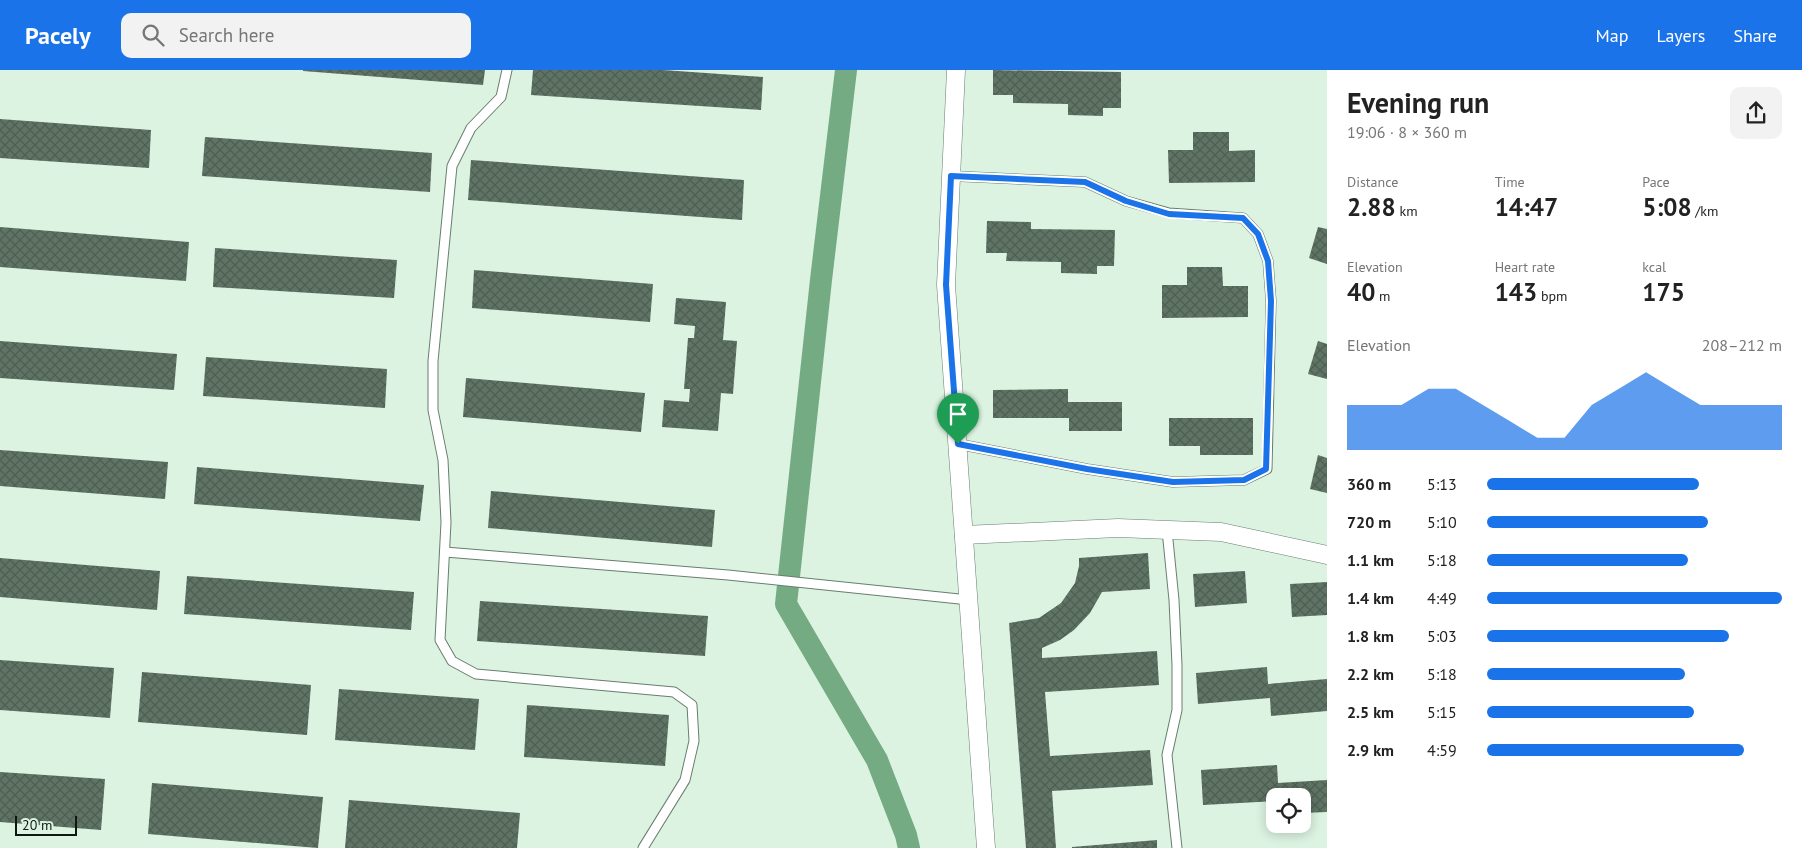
<!DOCTYPE html>
<meta charset="utf-8">
<style>
body{margin:0;font-family:"PT Sans",sans-serif;background:#f2f2f2;color:#222;height:100vh;display:flex;flex-direction:column;font-size:19px;white-space:nowrap}
*{box-sizing:border-box;margin:0}
p{font-size:16px;color:#767676}
.icon{flex:none;width:28px;height:28px;fill:none;stroke:currentColor;stroke-width:2;stroke-linecap:round;stroke-linejoin:round}
.map{position:relative;flex:1;overflow:hidden}
.panel{display:flex;flex-direction:column;background:#fff;width:475px}
.panel>*{flex:none}
.buttons{position:absolute;left:1266px;top:718px;display:grid;gap:10px}
.buttons a{display:grid;place-items:center;width:45px;height:45px;border-radius:10px;background:#fff;box-shadow:0 2px 12px #0003;font-size:25px}
.scale{position:absolute;left:15px;bottom:12px;width:62px;box-sizing:border-box;padding-left:5px;border:2px solid #0f1711;border-top:0;font-size:14px;line-height:18px;white-space:nowrap;color:#0f1711;-webkit-text-stroke:4px #dcf3e1;paint-order:stroke}
.pin{position:absolute;display:grid;place-items:center;width:42px;height:42px;color:#fff;margin:-51px -21px;border-radius:50% 50% 50% 0;rotate:-45deg;box-shadow:0 0 5px #0007}
.pin .icon{rotate:45deg}
.round{display:grid;place-items:center;flex:none;width:52px;height:52px;border-radius:10px;background:#f2f2f2}
.overview{display:flex;align-items:center;justify-content:space-between;height:85px;padding:0 20px}
h1{font-size:28px;font-weight:700;line-height:38px}
.metrics{display:grid;grid-template-columns:repeat(3,1fr);gap:8px;height:85px;padding:5px 20px}
.metrics div{display:grid;align-content:center}
.metrics b{font-size:25px;font-weight:700}
.metrics small{font-size:14px;font-weight:400}
.metrics p{font-size:14px}
.chart{height:140px;padding:10px 20px}
.chart p{display:flex;justify-content:space-between}
.chart svg{width:100%;height:90px;margin-top:5px;fill:#1a73e8;opacity:.7}
ul{padding:0 20px;list-style:none;font-size:16px}
li{display:grid;grid-template-columns:80px 60px 1fr;align-items:center;height:38px}
li i{height:12px;border-radius:6px;background:#1a73e8}
header{display:flex;align-items:center;gap:30px;box-sizing:border-box;height:70px;padding:0 25px;background:#1a73e8;color:#fff}
header strong{font-size:24px}
nav{display:flex;gap:28px;margin-inline-start:auto;font-size:18px}
.search{width:350px;height:45px;background:#f2f2f2;display:flex;align-items:center;gap:12px;box-sizing:border-box;padding:0 18px;border-radius:10px;color:#767676;font-size:19px}
main{display:flex;flex:1;min-height:0}
.map>svg:first-child{display:block}
</style>
<header>
<strong>Pacely</strong>
<div class="search"><svg class="icon" aria-label="search" viewBox="0 0 24 24"><circle cx="10" cy="10" r="6"/><path d="M15 15l6 6"/></svg>Search here</div>
<nav><a>Map</a><a>Layers</a><a>Share</a></nav>
</header>
<main>
<div class="map">
<svg width="1327" height="778" viewBox="0 0 1327 778">
<defs>
<pattern id="building-cross-hatch" width="8" height="8" patternUnits="userSpaceOnUse" patternTransform="scale(1.25)"><rect width="8" height="8" fill="#607465"/><path d="M0 0l8 8M0 8l8-8" fill="none" stroke="#4e5e52"/></pattern>
</defs>
<rect width="100%" height="100%" fill="#dcf3e1"/>
<g fill="none" stroke-linecap="round" stroke-linejoin="round">
<!-- canal -->
<polyline stroke="#75ab83" stroke-width="22" points="846,0 821,210 786,534 877,690 906,765 909,778"/>
</g>
<!-- building -->
<g fill="url(#building-cross-hatch)">
<polygon points="303,0 485,0 483,15 303,1"/>
<polygon points="533,0 663,0 763,7 761,40 531,25"/>
<polygon points="993,0 1121,2 1121,38 1103,38 1103,46 1068,45 1068,34 1013,33 1013,25 993,25"/>
<polygon points="0,49 151,60 149,98 0,88"/>
<polygon points="1193,62 1229,62 1229,81 1255,80 1255,112 1169,113 1168,80 1193,80"/>
<polygon points="205,67 432,83 430,122 202,106"/>
<polygon points="471,90 744,110 742,150 468,130"/>
<polygon points="987,151 1031,152 1031,159 1115,160 1114,196 1097,196 1097,204 1061,203 1061,192 1006,191 1007,183 986,183"/>
<polygon points="0,157 189,172 186,211 0,197"/>
<polygon points="1318,157 1327,159 1327,194 1309,188"/>
<polygon points="215,178 397,190 394,228 213,217"/>
<polygon points="1187,197 1222,197 1223,216 1248,216 1248,247 1162,248 1162,215 1187,215"/>
<polygon points="474,200 653,214 650,252 472,238"/>
<polygon points="676,228 726,232 723,270 737,271 733,324 721,323 718,361 662,357 664,330 689,332 690,319 684,319 688,268 694,268 695,256 674,254"/>
<polygon points="0,271 177,284 174,320 0,308"/>
<polygon points="1318,271 1327,274 1327,309 1308,304"/>
<polygon points="206,287 387,299 385,338 203,326"/>
<polygon points="466,308 645,323 641,362 463,347"/>
<polygon points="1068,319 1068,332 1122,332 1122,361 1069,361 1069,348 993,348 993,320"/>
<polygon points="1169,348 1253,348 1253,385 1200,385 1200,376 1169,376"/>
<polygon points="0,380 168,392 165,429 0,416"/>
<polygon points="1318,385 1327,388 1327,423 1310,419"/>
<polygon points="197,397 424,415 420,451 194,434"/>
<polygon points="491,421 715,440 712,477 488,458"/>
<polygon points="1148,483 1150,519 1102,522 1090,543 1074,560 1060,570 1042,578 1042,588 1157,581 1159,615 1045,622 1050,686 1150,680 1153,715 1052,721 1056,778 1026,778 1009,553 1039,548 1061,533 1075,513 1079,496 1079,488"/>
<polygon points="0,488 160,501 157,540 0,527"/>
<polygon points="1245,501 1247,533 1195,537 1193,504"/>
<polygon points="187,506 414,522 411,560 184,544"/>
<polygon points="1327,512 1327,545 1292,547 1290,514"/>
<polygon points="480,531 708,546 705,586 477,571"/>
<polygon points="0,590 114,598 110,648 0,640"/>
<polygon points="1267,597 1268,614 1327,609 1327,641 1271,646 1270,628 1198,634 1196,603"/>
<polygon points="142,602 311,615 307,665 138,652"/>
<polygon points="339,619 479,629 475,680 335,670"/>
<polygon points="527,635 669,645 665,696 524,687"/>
<polygon points="1277,695 1278,713 1327,710 1327,742 1302,743 1302,726 1275,726 1275,731 1203,735 1201,700"/>
<polygon points="0,702 105,709 101,760 0,752"/>
<polygon points="152,713 323,727 318,778 148,764"/>
<polygon points="349,730 520,743 517,778 345,778"/>
<polygon points="1157,770 1157,778 1072,778 1072,777"/>
</g>
<g fill="none" stroke-linecap="round" stroke-linejoin="round">
<defs>
<g id="service">
<polyline points="507,0 501,27 471,58 452,96 433,291 433,340 443,390 446,452 440,570 452,591 476,604 674,622 692,635 694,671 685,710 643,778"/>
<polyline points="951,106 1085,112 1126,131 1169,143 1243,148 1258,164 1268,191 1271,231 1267,399 1244,410 1173,412 1087,399 958,374"/>
<polyline points="1167,460 1174,530 1177,595 1177,640 1167,685 1177,778"/>
<polyline points="445,482 728,505 969,530"/>
</g>
<g id="minor">
<polyline points="956,0 946,215 986,778"/>
<polyline points="964,465 1118,458 1221,462 1327,485"/>
</g>
</defs>
<!-- service casing -->
<use href="#service" stroke="#697d6e" stroke-width="11"/>
<!-- minor casing -->
<use href="#minor" stroke="#697d6e" stroke-width="19"/>
<!-- service -->
<use href="#service" stroke="#fff" stroke-width="9"/>
<!-- minor -->
<use href="#minor" stroke="#fff" stroke-width="18"/>
</g>
<g fill="none" stroke-linecap="round" stroke-linejoin="round">
<defs>
<polygon id="route" points="951,106 1085,112 1126,131 1169,144 1243,148 1258,164 1268,191 1271,231 1266,399 1244,410 1173,412 1087,399 958,374 946,215"/>
</defs>
<!-- route casing -->
<use href="#route" stroke="#fff" stroke-width="10"/>
<!-- route -->
<use href="#route" stroke="#1a73e8" stroke-width="6"/>
</g>
</svg>
<div class="buttons">
<a><svg class="icon" aria-label="locate" viewBox="0 0 24 24"><circle cx="12" cy="12" r="6"/><path d="M12 2v4M12 18v4M2 12h4M18 12h4"/></svg></a>
</div>
<div class="scale">20 m</div>
<div class="pin" style="left:958px;top:374px;background:#1e9e55"><svg class="icon" aria-label="arrive" viewBox="0 0 24 24"><path d="M6 21V4h12l-3 4 3 4H6"/></svg></div>
</div>
<section class="panel">
<div class="overview"><div><h1>Evening run</h1><p>19:06 · 8 × 360 m</p></div><a class="round"><svg class="icon" aria-label="share" viewBox="0 0 24 24"><path d="M12 15V3M7 8l5-5 5 5M5 13v7h14v-7"/></svg></a></div>
<div class="metrics">
<div><p>Distance</p><b>2.88<small> km</small></b></div>
<div><p>Time</p><b>14:47</b></div>
<div><p>Pace</p><b>5:08<small> /km</small></b></div>
</div>
<div class="metrics">
<div><p>Elevation</p><b>40<small> m</small></b></div>
<div><p>Heart rate</p><b>143<small> bpm</small></b></div>
<div><p>kcal</p><b>175</b></div>
</div>
<div class="chart"><p><span>Elevation</span>208–212 m</p>
<svg viewBox="0 0 160 44" preserveAspectRatio="none"><path d="M0 44V22L10 22L20 22L30 14L40 14L50 22L60 30L70 38L80 38L90 22L100 14L110 6L120 14L130 22L140 22L150 22L160 22V44z"/></svg>
</div>
<ul>
<li><b>360 m</b>5:13<i style="width:72%"></i></li>
<li><b>720 m</b>5:10<i style="width:75%"></i></li>
<li><b>1.1 km</b>5:18<i style="width:68%"></i></li>
<li><b>1.4 km</b>4:49<i style="width:100%"></i></li>
<li><b>1.8 km</b>5:03<i style="width:82%"></i></li>
<li><b>2.2 km</b>5:18<i style="width:67%"></i></li>
<li><b>2.5 km</b>5:15<i style="width:70%"></i></li>
<li><b>2.9 km</b>4:59<i style="width:87%"></i></li>
</ul>
</section>
</main>
